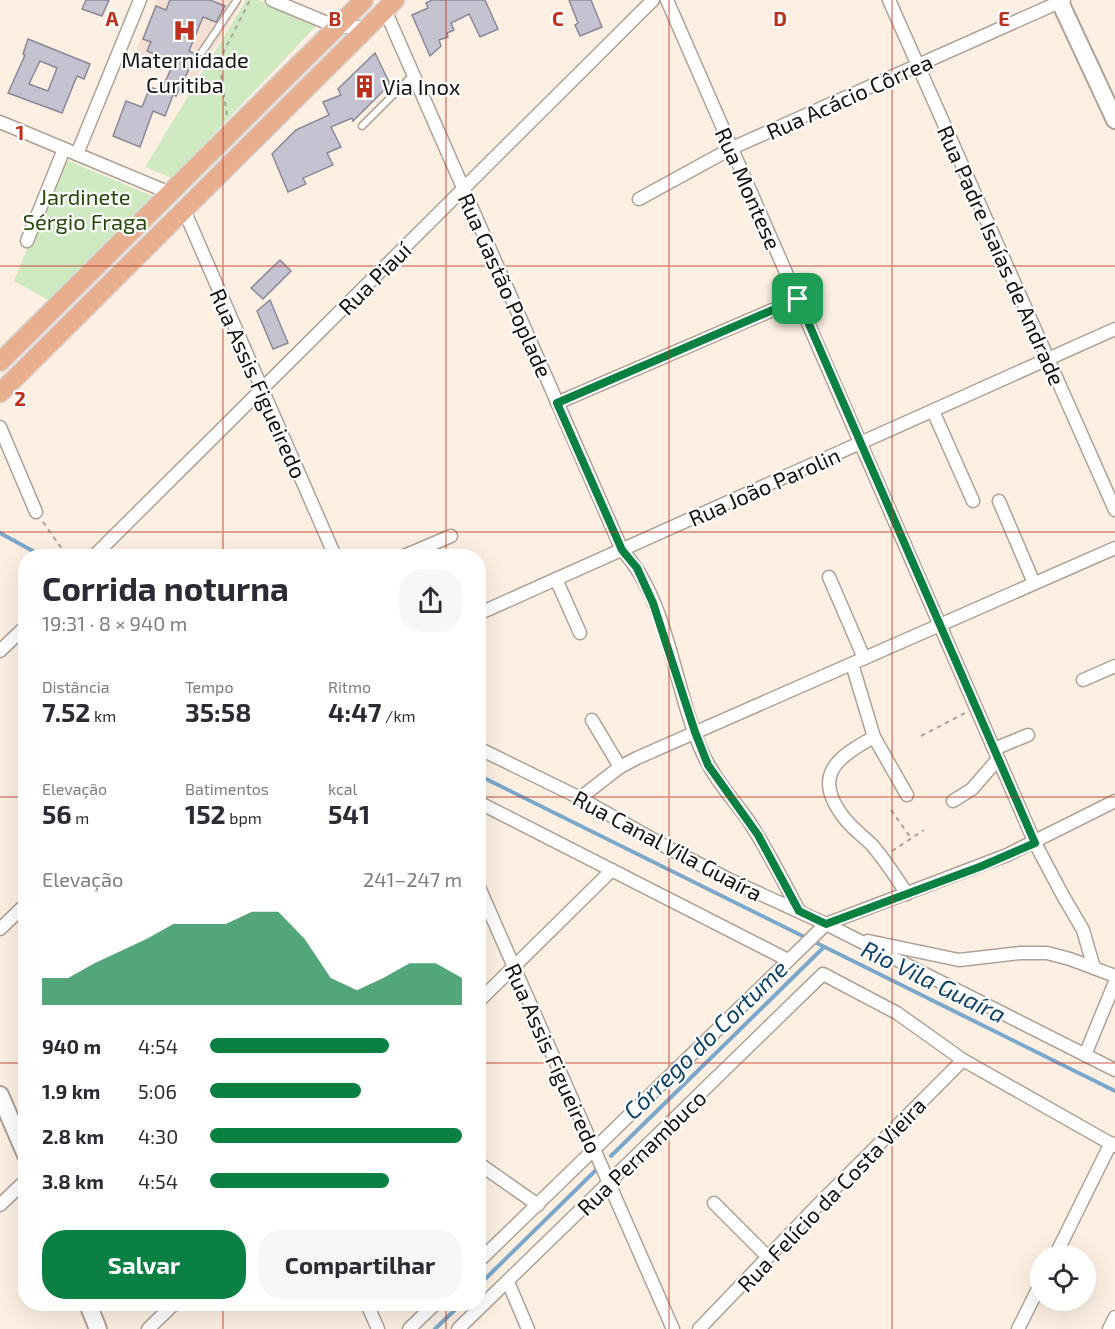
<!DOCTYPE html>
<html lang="pt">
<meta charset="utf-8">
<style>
body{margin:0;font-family:"Exo 2",sans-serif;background:#f7f7f7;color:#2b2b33;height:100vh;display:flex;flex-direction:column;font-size:22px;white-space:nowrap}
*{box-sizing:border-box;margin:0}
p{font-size:20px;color:#7c7c81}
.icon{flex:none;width:33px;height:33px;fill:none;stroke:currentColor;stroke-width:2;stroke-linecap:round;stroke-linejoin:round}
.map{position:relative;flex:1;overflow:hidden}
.drawer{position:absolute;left:18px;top:549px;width:468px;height:762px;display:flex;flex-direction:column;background:#fff;border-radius:24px;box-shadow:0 6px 24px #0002}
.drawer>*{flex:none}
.tools{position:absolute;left:1030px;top:1245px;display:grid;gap:12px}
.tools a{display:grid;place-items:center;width:66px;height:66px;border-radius:50%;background:#fff;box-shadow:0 6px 24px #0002;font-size:30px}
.pin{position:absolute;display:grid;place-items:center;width:51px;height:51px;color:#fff;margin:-26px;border-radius:12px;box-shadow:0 3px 9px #0006}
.round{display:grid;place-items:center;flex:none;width:63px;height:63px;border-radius:24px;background:#f7f7f7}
.overview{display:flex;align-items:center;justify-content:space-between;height:102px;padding:0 24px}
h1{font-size:33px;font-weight:700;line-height:45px}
.figures{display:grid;grid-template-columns:repeat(3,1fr);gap:9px;height:102px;padding:6px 24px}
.figures div{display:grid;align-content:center}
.figures b{font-size:26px;font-weight:700}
.figures small{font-size:16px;font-weight:400}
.figures p{font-size:16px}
.chart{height:168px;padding:12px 24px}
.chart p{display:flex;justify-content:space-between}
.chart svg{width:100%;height:108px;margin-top:6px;fill:#0b8043;opacity:.7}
.action{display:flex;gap:12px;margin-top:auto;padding:12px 24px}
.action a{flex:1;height:69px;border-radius:24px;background:#0b8043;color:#fff;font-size:24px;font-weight:700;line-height:69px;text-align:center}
.action a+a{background:#f7f7f7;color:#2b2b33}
ul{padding:0 24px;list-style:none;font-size:20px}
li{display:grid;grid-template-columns:96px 72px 1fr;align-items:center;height:45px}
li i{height:15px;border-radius:8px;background:#0b8043}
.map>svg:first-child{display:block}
</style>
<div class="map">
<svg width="1115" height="1329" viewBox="0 0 1115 1329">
<rect width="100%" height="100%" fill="#fdf0e3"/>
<!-- medical -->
<polygon fill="#f4e0d2" points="157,0 228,0 241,5 195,79 134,56"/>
<!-- green -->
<g fill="#cfe9c1">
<polygon points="246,0 258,0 316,26 172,178 145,167"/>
<polygon points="64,159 152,196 48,300 14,281"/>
</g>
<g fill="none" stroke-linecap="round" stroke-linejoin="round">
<!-- stream -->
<g stroke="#7ba8ca" stroke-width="4">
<polyline points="0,533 42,556"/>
<polyline points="478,775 1115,1091"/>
<polyline points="611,1156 824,947"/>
<polyline points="478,1286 597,1169"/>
<polyline points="435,1329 461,1304"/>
</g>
</g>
<!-- building -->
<g fill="#c5c2d2" stroke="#8b8897" stroke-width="1.5" fill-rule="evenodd">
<polygon points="86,0 109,0 102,16 82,9"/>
<polygon points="170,0 210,0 225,6 216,22 203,17 189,51 197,55 191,69 189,69 176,96 173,95 165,116 153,111 140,147 113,136 126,101 142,107 150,87 161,91 174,62 147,51 151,42 143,39 156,6 166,10"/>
<polygon points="432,0 485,0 498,29 480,37 469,14 451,23 454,30 447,33 448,37 439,40 441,46 430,56 412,15 428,8 426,3"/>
<polygon points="569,0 591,0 602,27 580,36 575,25 578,23"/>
<path d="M28,39L90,64L84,79L77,76L62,113L8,93L25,55L23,54ZM40,61L57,68L48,91L29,84Z"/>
<polygon points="375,53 390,84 353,121 352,118 331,127 341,147 327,153 333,165 303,178 306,184 288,192 272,154 296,130 329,115 323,102 341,95 338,89"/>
<polygon points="280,260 291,271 263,299 251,288"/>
<polygon points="270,300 288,343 273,349 257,311"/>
</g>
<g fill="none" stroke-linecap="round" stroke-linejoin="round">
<defs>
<g id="lane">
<polyline points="202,52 237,0"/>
<polyline points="362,126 413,75"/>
</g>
<g id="street">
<polyline points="272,0 337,27 368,27"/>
<polyline points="667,0 1035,843 1062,894 1083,930 1094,968"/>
<polyline points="889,0 1115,510"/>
<path d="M385,10L622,550C670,602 674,693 704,756C715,780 733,799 748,820C767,849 783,880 799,911"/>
<polyline points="0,122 170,193"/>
<polyline points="77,154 140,0"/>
<polyline points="639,199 732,148 1064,0"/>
<polyline points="184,210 335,556"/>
<polyline points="27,241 64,149"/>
<polyline points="557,403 798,299"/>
<polyline points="933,411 973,501"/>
<polyline points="0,427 36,512"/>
<polyline points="999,501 1034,583"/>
<polyline points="94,556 653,0"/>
<polyline points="404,556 451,536"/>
<polyline points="829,577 864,658"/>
<polyline points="556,579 580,633"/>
<polyline points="478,614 1115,329"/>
<polyline points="0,651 26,626"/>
<polyline points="852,664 874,737 907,795"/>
<polyline points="1083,680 1115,666"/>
<polyline points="592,720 620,767"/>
<path d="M874,737C836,758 811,776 845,819C853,829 863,836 872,845C885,860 896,877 907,894"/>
<polyline points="478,748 580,798 670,849 730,880 826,924 1115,1070"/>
<polyline points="994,749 1028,735"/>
<polyline points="580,798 620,767 637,758 1115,548"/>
<polyline points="953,801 972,789 998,759"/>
<polyline points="478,802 788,960"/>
<polyline points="478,885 673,1329"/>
<polyline points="0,929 26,904"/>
<polyline points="868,941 959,960 1020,953 1047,953 1070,959 1115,976"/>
<polyline points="478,1002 612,870"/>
<polyline points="1085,1055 1115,982"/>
<polyline points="478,1163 538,1205"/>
<polyline points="714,1203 768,1257"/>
<polyline points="0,1205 26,1180"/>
<polyline points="1055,1256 1111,1143"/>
<polyline points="478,1262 826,924 1007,855 1115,801"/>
<polyline points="508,1282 528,1329"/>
<polyline points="367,1304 378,1329"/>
<polyline points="148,1329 174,1304"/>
<polyline points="409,1329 435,1304"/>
<polyline points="458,1329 823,974 897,1013 963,1060 1115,1146"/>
<polyline points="699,1329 815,1208 963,1060"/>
<polyline points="1018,1329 1041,1283"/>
<polyline points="1109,1329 1115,1317"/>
</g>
<g id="secondary">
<polyline points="1059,0 1115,120"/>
<polyline points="0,1095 26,1155"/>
<polyline points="88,1304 98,1329"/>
</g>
<g id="primary">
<polyline points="0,362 364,0"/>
<polyline points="0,393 395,0"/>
</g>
</defs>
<!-- lane casing -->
<use href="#lane" stroke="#aea195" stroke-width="9"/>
<!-- street casing -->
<use href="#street" stroke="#aea195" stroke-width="15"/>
<!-- secondary casing -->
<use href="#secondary" stroke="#aea195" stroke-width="20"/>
<!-- primary casing -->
<use href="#primary" stroke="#d5d5d4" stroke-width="21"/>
<!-- path -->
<g stroke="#aca298" stroke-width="2" stroke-dasharray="4.5 4.5" stroke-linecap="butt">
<polyline points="227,115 219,61 250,0"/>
<polyline points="43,522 67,556"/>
<polyline points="921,736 965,713"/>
<polyline points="891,810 911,838"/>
<polyline points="892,851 924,830"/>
</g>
<!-- lane -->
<use href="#lane" stroke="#fff" stroke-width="6"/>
<!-- street -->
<use href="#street" stroke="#fff" stroke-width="12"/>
<!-- secondary -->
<use href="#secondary" stroke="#fff" stroke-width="16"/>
<!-- primary -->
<use href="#primary" stroke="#e8af8f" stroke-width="18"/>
</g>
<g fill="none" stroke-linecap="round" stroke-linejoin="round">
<defs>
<polygon id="route" points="798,299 1035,843 982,866 826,924 799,911 758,835 708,765 695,732 653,603 637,568 622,550 557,403"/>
</defs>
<!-- route casing -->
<use href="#route" stroke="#fff" stroke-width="12"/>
<!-- route -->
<use href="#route" stroke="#0b8043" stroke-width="8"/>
</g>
<!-- grid -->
<path fill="none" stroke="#bc301b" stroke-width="1.5" stroke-opacity="0.55" d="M223,0V556M446,0V556M669,0V1329M892,0V1329M0,266H1115M0,532H1115M0,797H26M478,797H1115M0,1063H26M478,1063H1115M223,1304V1329M446,1304V1329"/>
<!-- icons -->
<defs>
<symbol id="hospital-bare" viewBox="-9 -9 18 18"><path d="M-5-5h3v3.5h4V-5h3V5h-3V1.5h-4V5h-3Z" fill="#bc301b" stroke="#fff" stroke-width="2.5" paint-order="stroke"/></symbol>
<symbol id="building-bare" viewBox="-9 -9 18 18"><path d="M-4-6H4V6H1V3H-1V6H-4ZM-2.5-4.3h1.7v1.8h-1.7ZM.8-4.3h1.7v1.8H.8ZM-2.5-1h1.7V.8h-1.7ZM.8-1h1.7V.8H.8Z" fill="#bc301b" stroke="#fff" stroke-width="2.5" paint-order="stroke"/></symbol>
</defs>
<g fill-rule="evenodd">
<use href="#hospital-bare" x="168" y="14" width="33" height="33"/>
<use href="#building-bare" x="348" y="70" width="33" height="33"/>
</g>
<g text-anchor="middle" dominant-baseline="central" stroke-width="4.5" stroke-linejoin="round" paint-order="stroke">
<!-- poi labels -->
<g font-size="22" fill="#18130f" stroke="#fff">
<text x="185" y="59">Maternidade<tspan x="185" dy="25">Curitiba</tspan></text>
<text x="382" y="86" text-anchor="start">Via Inox</text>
</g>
<!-- street labels -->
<g font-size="22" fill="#18130f" stroke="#fff">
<text transform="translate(849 96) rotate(-24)">Rua Acácio Côrrea</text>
<text transform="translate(749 188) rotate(66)">Rua Montese</text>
<text transform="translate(1002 255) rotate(66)">Rua Padre Isaías de Andrade</text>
<text transform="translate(374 278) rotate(-45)">Rua Piauí</text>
<text transform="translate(506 285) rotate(66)">Rua Gastão Poplade</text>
<text transform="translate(259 383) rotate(66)">Rua Assis Figueiredo</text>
<text transform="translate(764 486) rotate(-24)">Rua João Parolin</text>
<text transform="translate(668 845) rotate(28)">Rua Canal Vila Guaíra</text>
<text transform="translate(554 1058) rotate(66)">Rua Assis Figueiredo</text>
<text transform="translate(641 1152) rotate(-44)">Rua Pernambuco</text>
<text transform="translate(831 1194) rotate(-46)">Rua Felício da Costa Vieira</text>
</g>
<!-- park labels -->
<g font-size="22" fill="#274b0a" stroke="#fff">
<text x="85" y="196">Jardinete<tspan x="85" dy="25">Sérgio Fraga</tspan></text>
</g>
<!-- water labels -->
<g font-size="24" font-style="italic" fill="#0c4366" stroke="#fff">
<text transform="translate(934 981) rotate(26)">Rio Vila Guaíra</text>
<text transform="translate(705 1039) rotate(-44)">Córrego do Cortume</text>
</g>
</g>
<g font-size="20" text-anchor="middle" font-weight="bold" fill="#bc301b" stroke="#fff" stroke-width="4.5" stroke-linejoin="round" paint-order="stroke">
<text x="112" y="26">A</text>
<text x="335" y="26">B</text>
<text x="558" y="26">C</text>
<text x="780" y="26">D</text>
<text x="1004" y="26">E</text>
<text x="20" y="140">1</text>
<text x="20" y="406">2</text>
</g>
</svg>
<div class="tools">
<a><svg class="icon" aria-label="locate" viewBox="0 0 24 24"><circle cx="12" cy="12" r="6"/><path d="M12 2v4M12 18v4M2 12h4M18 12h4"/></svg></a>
</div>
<div class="pin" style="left:798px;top:299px;background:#1e9e55"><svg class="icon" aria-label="arrive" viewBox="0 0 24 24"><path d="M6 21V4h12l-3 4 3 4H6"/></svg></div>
<section class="drawer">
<div class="overview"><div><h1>Corrida noturna</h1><p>19:31 · 8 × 940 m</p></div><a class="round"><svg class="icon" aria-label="share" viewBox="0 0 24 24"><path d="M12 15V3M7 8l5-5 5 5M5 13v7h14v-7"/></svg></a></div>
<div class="figures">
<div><p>Distância</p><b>7.52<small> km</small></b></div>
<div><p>Tempo</p><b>35:58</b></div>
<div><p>Ritmo</p><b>4:47<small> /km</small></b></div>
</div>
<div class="figures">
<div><p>Elevação</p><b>56<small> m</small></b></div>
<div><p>Batimentos</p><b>152<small> bpm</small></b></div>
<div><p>kcal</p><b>541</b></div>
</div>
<div class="chart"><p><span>Elevação</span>241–247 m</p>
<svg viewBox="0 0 160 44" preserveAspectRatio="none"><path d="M0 44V33L10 33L20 27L30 22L40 17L50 11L60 11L70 11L80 6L90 6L100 17L110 33L120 38L130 33L140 27L150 27L160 33V44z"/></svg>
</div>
<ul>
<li><b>940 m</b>4:54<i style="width:71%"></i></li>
<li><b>1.9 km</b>5:06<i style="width:60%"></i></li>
<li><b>2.8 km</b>4:30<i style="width:100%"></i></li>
<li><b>3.8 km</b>4:54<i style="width:71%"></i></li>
</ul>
<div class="action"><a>Salvar</a><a>Compartilhar</a></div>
</section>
</div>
